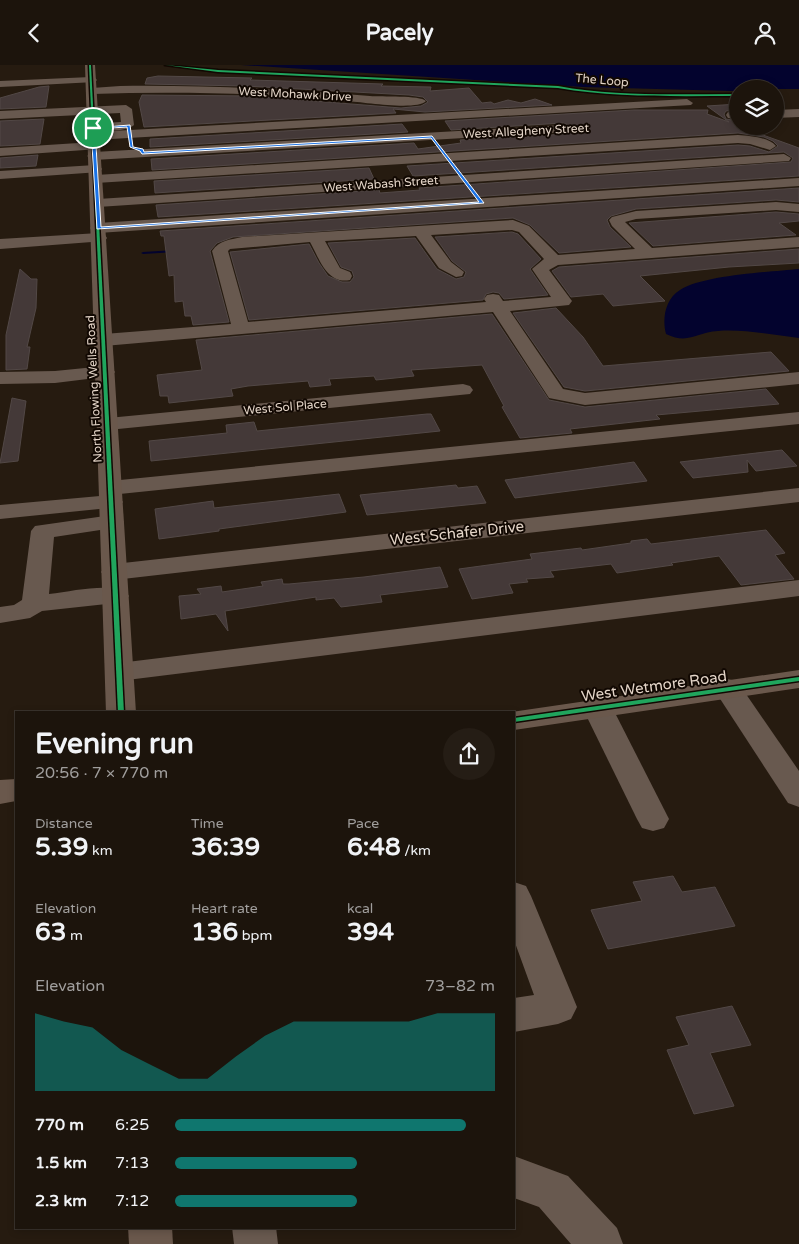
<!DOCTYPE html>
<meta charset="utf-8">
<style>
body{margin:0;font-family:"Varela Round",sans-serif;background:#251d15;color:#f1f3f6;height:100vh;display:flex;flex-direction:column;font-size:19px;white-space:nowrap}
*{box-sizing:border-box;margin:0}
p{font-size:16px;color:#a09e9d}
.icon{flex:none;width:28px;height:28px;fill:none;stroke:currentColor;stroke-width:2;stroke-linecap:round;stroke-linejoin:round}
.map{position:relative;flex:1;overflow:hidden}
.panel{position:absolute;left:15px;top:646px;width:500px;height:518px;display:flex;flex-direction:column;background:#1c140c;border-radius:0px;box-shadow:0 2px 8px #0003,0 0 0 1px #3a332d}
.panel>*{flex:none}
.buttons{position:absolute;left:729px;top:15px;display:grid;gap:10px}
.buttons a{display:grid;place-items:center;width:55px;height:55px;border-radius:50%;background:#1c140c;box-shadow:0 2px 8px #0003,0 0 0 1px #3a332d;font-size:25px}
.pin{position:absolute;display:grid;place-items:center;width:42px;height:42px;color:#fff;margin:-21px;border:2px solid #fff;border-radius:50%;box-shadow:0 1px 5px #0007}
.round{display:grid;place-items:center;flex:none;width:52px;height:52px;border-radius:26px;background:#251d15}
.head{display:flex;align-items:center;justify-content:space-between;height:85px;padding:0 20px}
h1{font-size:28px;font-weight:700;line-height:38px}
.figures{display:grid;grid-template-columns:repeat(3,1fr);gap:8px;height:85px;padding:5px 20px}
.figures div{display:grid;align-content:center}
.figures b{font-size:25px;font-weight:700}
.figures small{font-size:14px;font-weight:400}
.figures p{font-size:14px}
.chart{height:140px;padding:10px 20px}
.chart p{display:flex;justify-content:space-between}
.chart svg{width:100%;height:90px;margin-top:5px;fill:#0f766e;opacity:.7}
ul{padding:0 20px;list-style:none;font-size:16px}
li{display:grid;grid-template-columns:80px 60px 1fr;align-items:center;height:38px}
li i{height:12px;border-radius:6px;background:#0f766e}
header{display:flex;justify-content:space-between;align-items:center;height:65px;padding:0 20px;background:#1c140c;font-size:22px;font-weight:700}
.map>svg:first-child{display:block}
</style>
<header><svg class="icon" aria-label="back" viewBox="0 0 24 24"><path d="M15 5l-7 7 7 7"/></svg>Pacely<svg class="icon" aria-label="person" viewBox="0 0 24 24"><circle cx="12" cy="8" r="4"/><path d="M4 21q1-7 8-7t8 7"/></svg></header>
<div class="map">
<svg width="799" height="1179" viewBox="0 0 799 1179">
<rect width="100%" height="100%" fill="#261b10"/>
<!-- water -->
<g fill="#03032e">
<polygon points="241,0 799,0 799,24 738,24 737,26 731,26 583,22"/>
<path d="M799,204V273C773,270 744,264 718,266C696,267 689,280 666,269C662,254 665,234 680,225C704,210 770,207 799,204Z"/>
</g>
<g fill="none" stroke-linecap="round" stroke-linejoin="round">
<!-- stream -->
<polygon fill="#03032e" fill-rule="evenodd" points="175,185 176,185 176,187 143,189 141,188 143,187"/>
</g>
<!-- building -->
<g fill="#443938" stroke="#524846">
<polygon points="158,11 252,13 250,15 383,19 381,21 431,22 430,26 469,23 482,38 491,37 494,39 508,35 521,38 535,34 552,40 425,47 393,44 396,48 144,62 139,37 142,30 252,31 401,43 421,41 428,37 423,32 409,30 245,21 145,19 147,13"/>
<polygon points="49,21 46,42 0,44 0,33 39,22"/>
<polygon points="738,39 738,44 726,46 724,49 726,54 738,56 738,61 799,83 799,111 158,152 156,140 379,125 380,128 420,125 419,123 791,97 793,93 784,87 413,111 407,101 738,80 750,81 769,87 778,81 773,76 764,72 738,68 152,105 151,94 414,78 418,84 461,78 460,75 567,69 571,65 569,60 563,58 451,65 445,56 634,45 708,45 707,49 729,57 707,41"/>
<polygon points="44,54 40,79 0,81 0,56"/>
<polygon points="402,59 408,67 150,82 150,74"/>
<polygon points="38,90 36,101 0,103 0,93"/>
<polygon points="369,103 374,114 155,128 154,116"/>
<polygon points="799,123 799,137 776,135 636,144 611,151 607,155 610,162 631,182 559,188 530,160 513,153 233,172 217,178 210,186 229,257 193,260 191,251 185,251 183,236 175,237 174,210 169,211 164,171 161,171 160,166"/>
<polygon points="776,147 799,149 799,156 779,158 796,170 653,181 629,158"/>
<polygon points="512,167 518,169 541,194 530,204 548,230 504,234 499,228 493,227 486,229 483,235 249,255 230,187 309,179 319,198 328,211 342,217 350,217 354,212 352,206 341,202 328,178 415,173 437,204 456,214 464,212 466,207 452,196 435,172"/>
<polygon points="799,184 799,198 729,202 640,211 665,236 613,241 603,229 571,232 552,206 559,202"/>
<polygon points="20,204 31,214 37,214 36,243 27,282 30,282 27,304 6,305 6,270"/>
<polygon points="556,243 583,272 603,301 771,287 789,306 585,326 564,322 513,248"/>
<polygon points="492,249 549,335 585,342 766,324 779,339 656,350 660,354 570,364 572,368 520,373 502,342 504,341 482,300 411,305 414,311 376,315 374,311 329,314 331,320 310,322 308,316 248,321 231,324 233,331 169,338 168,331 160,331 157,310 202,305 196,275"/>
<polygon points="12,333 26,336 18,396 0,398"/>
<polygon points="427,349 431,349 440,366 151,396 149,376 227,368 226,360 254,357 257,366"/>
<polygon points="782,385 797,401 756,406 747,395 748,407 693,413 680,397"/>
<polygon points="634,397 647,416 515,433 505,415"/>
<polygon points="456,420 458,423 477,421 486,438 367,450 360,430"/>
<polygon points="339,429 346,447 219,464 219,466 159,474 155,444 213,436 214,443"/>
<polygon points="766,465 785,488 775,490 794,514 741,520 719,491 671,498 673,500 617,508 611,499 550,506 554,512 526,514 528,517 509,519 513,528 472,534 459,504 532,494 530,489 581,483 582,485 631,478 631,476 647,474 651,479"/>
<polygon points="440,502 448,522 380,530 382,537 341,542 334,533 316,535 316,532 225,546 228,566 216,549 181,554 179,531 201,529 197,524 221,521 222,527 263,521 261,517 282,514 283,519 289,519 364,512"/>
<polygon points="673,811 682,827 715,822 735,861 608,884 591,845 642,836 633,817"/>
<polygon points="732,941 751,980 710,988 734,1041 694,1049 667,985 689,980 676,952"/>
</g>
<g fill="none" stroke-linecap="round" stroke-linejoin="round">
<!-- minor -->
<g fill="#68594f" fill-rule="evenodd">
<polygon points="91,12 95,13 97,15 95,17 0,22 0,16"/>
<path d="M120,21C204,20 287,24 370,31C381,32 420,30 426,36C417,46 362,37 347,36C263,28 177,26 92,29L86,26L92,23Z"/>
<polygon points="687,34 693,38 691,40 94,75 88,71 94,67"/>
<path d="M126,40L132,44L134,60C128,66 103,68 97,62L103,58L121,57L120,48L0,54V46Z"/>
<polygon points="799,44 799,52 775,53 775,45"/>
<polygon points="732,46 738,46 738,54 728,53 726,50 728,47"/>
<polygon points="563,60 567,61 569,64 567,67 94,95 87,91 94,87"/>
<path d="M738,70C750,71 768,72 776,81L770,85L750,79L738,78L96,118L89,114L96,110Z"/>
<polygon points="94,77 100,81 99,84 0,91 0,83"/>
<polygon points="784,89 791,93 789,96 98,142 93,141 91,138 93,135 98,134"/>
<polygon points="95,100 100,101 102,104 100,107 0,114 0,106"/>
<polygon points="799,113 799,121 98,168 93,166 90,163 93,160 98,158"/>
<path d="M776,137L799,139V147L776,145L636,154L625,157L652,183L799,172V182L558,200L549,205L572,236L569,240L510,246L563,324L585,328L799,307V319L585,340L549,333L493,247L104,281L97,279L95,275L97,271L104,269L231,259L212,186C220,175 229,175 242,172L513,155L529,161L558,190L635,184L612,161L609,155L612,152L636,146ZM512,165L519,167L544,194L532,204L551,232L503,236L499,230L493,229L487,230L484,234L486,237L248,257L228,186L230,184L310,177C319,193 327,220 350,215L352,211L350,207L340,203L325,176L416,171L439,203L456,212L462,211L464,207L451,197L431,170Z"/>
<polygon points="99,168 105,170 107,173 105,176 0,184 0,174"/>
<polygon points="105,301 112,303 115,307 112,311 55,318 0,319 0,307 55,306"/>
<polygon points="463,319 470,321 473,325 470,329 108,365 101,363 98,359 101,355 108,353"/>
<polygon points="799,347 799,359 110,430 102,428 99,423 102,418 110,416"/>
<polygon points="799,423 799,437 114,515 105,512 101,507 105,502 114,499"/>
<polygon points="111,430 119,432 123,437 119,442 0,454 0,440"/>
<path d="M112,450L120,452L124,457L120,462L54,472L49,529C73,526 101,519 125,525L129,531L125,537L42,546L30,553L0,558V542L14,540L22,535L31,466L35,461Z"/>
<polygon points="799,515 799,531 119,616 109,613 105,607 109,601 119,598"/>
<polygon points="727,614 737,616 799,706 799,742 788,738 713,623 717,616"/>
<polygon points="597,632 607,635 612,642 669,754 664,763 653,766 642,763 637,754 582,642 587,635"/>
<polygon points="514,817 526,821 531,831 577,942 571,954 558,959 514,967 514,933 534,930 514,875"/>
<polygon points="514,1091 568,1111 617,1163 623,1179 571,1179 539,1142 514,1133"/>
<polygon points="232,1162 276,1162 278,1179 234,1179"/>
</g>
<!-- major -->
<g fill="#6a584c" fill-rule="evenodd">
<polygon points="85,0 95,0 136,648 106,648"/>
<polygon points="799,605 799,623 514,665 514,648 505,648"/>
<polygon points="16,714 16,736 0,739 0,715"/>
<polygon points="128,1162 172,1162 173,1179 129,1179"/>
</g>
<defs>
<g id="cycleway">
<polygon points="89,0 91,0 124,648 118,648"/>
<path d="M165,0L218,5L558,21C617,32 678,29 738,29V31C678,31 617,33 558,23L218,7Z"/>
<polygon points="799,612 799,616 514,657 514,653"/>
</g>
</defs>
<!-- cycleway casing -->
<use href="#cycleway" stroke="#110802" stroke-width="3"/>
<!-- cycleway -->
<use href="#cycleway" fill="#20a55d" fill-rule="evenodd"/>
</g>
<!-- route -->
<path fill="#1a73e8" stroke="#fff" fill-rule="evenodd" d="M130,60L133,82L143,84L144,87L432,71L484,138L97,164L91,63ZM127,62L130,82L140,86L142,89L431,73L479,137L101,162L95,64Z"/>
<g text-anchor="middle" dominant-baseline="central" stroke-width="4" stroke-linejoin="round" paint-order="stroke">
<!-- far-street labels -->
<g font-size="12" fill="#e4d5c8" stroke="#110802">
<text transform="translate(602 15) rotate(5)">The Loop</text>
<text transform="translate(295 29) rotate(3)">West Mohawk Drive</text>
<text transform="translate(526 66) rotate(-3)">West Allegheny Street</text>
<text transform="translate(381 119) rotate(-4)">West Wabash Street</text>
<text transform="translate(94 324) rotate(-93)">North Flowing Wells Road</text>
<text transform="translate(285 342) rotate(-5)">West Sol Place</text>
</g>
<!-- street labels -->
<g font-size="15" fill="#e4d5c8" stroke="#110802">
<text transform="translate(457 468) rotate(-6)">West Schafer Drive</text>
<text transform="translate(654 621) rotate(-8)">West Wetmore Road</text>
</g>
</g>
</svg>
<div class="buttons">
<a><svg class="icon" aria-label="layers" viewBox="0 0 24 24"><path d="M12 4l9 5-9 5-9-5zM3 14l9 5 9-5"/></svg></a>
</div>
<div class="pin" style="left:93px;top:63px;background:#1e9e55"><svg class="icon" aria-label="arrive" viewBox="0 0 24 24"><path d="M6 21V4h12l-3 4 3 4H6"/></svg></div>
<section class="panel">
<div class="head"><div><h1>Evening run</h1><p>20:56 · 7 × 770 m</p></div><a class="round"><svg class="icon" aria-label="share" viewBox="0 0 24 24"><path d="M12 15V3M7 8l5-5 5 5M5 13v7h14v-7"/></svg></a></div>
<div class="figures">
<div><p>Distance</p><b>5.39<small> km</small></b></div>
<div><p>Time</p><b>36:39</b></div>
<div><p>Pace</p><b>6:48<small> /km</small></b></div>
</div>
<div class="figures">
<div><p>Elevation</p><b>63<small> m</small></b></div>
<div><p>Heart rate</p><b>136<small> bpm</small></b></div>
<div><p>kcal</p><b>394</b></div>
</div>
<div class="chart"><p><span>Elevation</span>73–82 m</p>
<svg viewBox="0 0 160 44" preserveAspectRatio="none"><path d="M0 44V6L10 10L20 13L30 24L40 31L50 38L60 38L70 27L80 17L90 10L100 10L110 10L120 10L130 10L140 6L150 6L160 6V44z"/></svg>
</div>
<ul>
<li><b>770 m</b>6:25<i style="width:91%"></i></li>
<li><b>1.5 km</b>7:13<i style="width:57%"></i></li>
<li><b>2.3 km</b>7:12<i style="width:57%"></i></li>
</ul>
</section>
</div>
